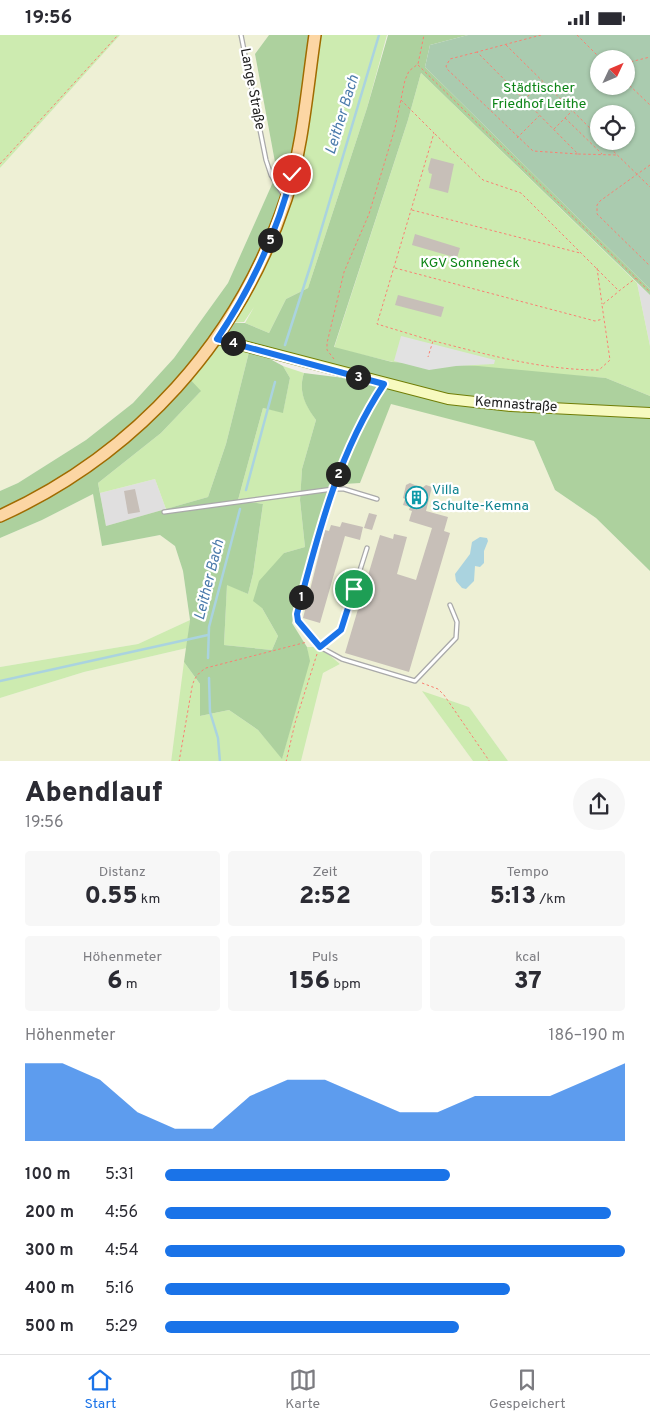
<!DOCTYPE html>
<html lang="de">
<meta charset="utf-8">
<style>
body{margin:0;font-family:Overpass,sans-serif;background:#f7f7f7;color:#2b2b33;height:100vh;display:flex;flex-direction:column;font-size:19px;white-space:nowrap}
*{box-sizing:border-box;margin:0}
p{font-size:16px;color:#7c7c81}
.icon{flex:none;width:28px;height:28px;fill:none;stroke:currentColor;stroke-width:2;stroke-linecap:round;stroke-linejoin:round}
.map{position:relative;height:726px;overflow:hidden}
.drawer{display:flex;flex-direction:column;background:#fff;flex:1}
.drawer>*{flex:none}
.needle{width:32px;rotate:46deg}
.controls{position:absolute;left:590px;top:15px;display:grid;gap:10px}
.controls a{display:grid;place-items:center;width:45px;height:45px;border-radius:50%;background:#fff;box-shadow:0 1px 4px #0004;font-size:25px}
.pin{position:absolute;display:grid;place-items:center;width:42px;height:42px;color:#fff;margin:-21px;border:2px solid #fff;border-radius:50%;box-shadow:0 1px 5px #0007}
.km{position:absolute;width:25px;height:25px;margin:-12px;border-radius:50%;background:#222;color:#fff;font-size:14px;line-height:25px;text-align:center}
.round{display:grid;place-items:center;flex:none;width:52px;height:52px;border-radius:26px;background:#f7f7f7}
.head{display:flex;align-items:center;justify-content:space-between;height:85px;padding:0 25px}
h1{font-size:28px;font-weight:800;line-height:38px}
.stats{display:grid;grid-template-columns:repeat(3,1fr);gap:8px;height:85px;padding:5px 25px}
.stats div{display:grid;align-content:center;border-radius:5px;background:#f7f7f7;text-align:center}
.stats b{font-size:25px;font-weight:800}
.stats small{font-size:14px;font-weight:400}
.stats p{font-size:14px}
.chart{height:140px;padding:10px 25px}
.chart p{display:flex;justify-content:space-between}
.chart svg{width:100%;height:90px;margin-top:5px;fill:#1a73e8;opacity:.7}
ul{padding:0 25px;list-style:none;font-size:16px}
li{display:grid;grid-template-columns:80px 60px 1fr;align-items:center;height:38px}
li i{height:12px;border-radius:6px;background:#1a73e8}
.status{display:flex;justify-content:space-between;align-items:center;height:35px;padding:0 25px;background:#fff;direction:ltr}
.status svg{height:14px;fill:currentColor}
.tab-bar{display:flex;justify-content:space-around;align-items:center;height:70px;border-top:1px solid #e1e1e2;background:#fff;font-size:14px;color:#7c7c81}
.tab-bar a{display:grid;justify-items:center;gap:2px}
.tab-bar .active{color:#1a73e8}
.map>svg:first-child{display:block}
</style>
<div class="status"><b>19:56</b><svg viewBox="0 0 49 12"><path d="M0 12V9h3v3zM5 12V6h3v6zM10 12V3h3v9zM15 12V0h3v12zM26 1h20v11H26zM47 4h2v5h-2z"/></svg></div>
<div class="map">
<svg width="650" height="727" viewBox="0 0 650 727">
<rect width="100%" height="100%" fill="#f2efe9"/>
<!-- residential -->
<g fill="#e0dfdf">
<polygon points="637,248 650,260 650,311"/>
<polygon points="155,444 166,474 106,491 100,458"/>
</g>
<!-- farmland -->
<g fill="#eef0d5">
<polygon points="120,0 269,0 255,19 277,138 228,248 174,323 133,368 86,405 18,448 0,456 0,133"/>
<polygon points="391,368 534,406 555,455 596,483 650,536 650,726 508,726 469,672 423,657 473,726 301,726 323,638 340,629 320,612 307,612 292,588 330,449 360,448"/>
<polygon points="93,459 102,511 160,500 175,511 183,536 190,585 138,609 0,632 0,503 42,485"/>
<polygon points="187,613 171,726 0,727 0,663 84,637"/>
</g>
<!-- grass -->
<g fill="#cdebb0">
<polygon points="0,0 120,0 0,133"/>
<polygon points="317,0 387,0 367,73 308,253 286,264 269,298 245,288 254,272 244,287 229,288 249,254"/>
<polygon points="421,38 637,248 650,311 650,361 606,343 393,327 334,313 408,85"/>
<polygon points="218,304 250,313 226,409 208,462 166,474 155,444 100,458 98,448 161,398 200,357 188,342"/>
<path d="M283,331L304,338C298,356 305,369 316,385L302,434L300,465L305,512L284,518L262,573L278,601L272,615L224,610L227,549L248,559L253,539L263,469L238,465L263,373L283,377L290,343Z"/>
<polygon points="190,585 187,613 84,637 0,663 0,632 138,609"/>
<polygon points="307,612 320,612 340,629 323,638 301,726 171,727 184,627 200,649 200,681 229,675 258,695 282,723 309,626"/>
<polygon points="422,656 469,672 508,726 473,726"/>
</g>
<!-- forest -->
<path fill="#add19e" d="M269,0H313L292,138L266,216L187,341L201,356L161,398L98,448L106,491L208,462L226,409L250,313L283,331L290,343L283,378L263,373L238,465L263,469L253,539L248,559L227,550L224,610L272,615L278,601L262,573L253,566L259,546L284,518L305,512L300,465L302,434L316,385C305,370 298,356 304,338L376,347L218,304L228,288H245L269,298L286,264L308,253L367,73L388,0H468L430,10L425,32L650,254V260L421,38L408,85L334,312L392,327L478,331L606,343L650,361V536L596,483L555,455L534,406L391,369L360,448L329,450L292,588L307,612L310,626L282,724L258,695L229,675L200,681V649L184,627L190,585L183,536L175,511L160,500L102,511L93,459L42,485L0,503V456L18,448L86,405L133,368L174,323L228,248L277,138L255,19Z"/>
<!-- cemetery -->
<path fill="#aacbaf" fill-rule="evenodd" d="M468,0H650V254L425,32L430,10ZM599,24H626V51H599ZM599,79H626V106H599Z"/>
<!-- parking -->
<polygon fill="#e2e2e2" points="401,301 495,325 494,329 456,331 429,335 394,326"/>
<!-- water -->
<polygon fill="#aad3df" points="480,502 487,503 488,506 484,516 484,528 480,532 475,531 474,546 466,554 462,553 456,546 455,539 470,519 472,507"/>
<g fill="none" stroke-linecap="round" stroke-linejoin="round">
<!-- stream -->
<g stroke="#aad3df" stroke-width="2.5">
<polyline points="285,310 311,229 379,0"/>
<polyline points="246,455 275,347"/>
<polyline points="208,623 209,592 240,474"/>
<polyline points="209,643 210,677 218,703 220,727"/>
<polyline points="0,646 208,600"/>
</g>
</g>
<!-- building -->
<g fill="#c7bfb8">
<polygon points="431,123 454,129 448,158 429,153 432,139 429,138 428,134"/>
<polygon points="415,199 460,213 457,223 412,210"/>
<polygon points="398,260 444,272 441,282 395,270"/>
<polygon points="410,448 422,453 426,450 432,452 426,476 448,482 444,496 450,498 409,637 345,618 380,500 393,504 394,499 407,502 397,539 416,545 432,493 409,486 412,476 409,475 410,472 403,470 405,464 403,463 406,450"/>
<polygon points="135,454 140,477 128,479 124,456"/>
<polygon points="369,478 377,480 372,495 364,493"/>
<polygon points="342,487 363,492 360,505 345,501 320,588 303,583 325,495 329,496 331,490 340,492"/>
</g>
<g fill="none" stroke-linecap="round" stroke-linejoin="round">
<defs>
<g id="lane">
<polyline points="241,0 266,125 271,140 284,161"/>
<polyline points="164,477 333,454 344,454 377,464"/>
<polyline points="367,513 341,595 320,612 342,624 415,646 456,603 457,587 450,570"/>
</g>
<path id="street" d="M320,612L298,586L297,579C318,499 338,418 384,349"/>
<polyline id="secondary" points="217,304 448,364 511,371 650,378"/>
<path id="primary" d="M0,481C136,419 239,306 286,164C303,112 307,54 315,0"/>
</defs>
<!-- lane casing -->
<use href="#lane" stroke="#a9a9a9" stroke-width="5.5"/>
<!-- street casing -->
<use href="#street" stroke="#a9a9a9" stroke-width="9"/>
<!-- secondary casing -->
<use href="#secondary" stroke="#707d05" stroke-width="12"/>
<!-- primary casing -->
<use href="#primary" stroke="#a06b00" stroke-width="14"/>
<!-- path -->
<g stroke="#fa8072" stroke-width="1" stroke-dasharray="2.5 2.5" stroke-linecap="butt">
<polyline points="541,0 477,17 578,119 616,120"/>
<polyline points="577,0 601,24"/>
<polyline points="506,10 599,102"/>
<polyline points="477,17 450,24 446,31 447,34 533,116 578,119"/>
<polyline points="626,28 650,22"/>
<polyline points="418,30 650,257"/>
<polyline points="626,47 650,70"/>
<polyline points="401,65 434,98 377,289 433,306 428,322"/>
<polyline points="524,65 542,47"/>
<polyline points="565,83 602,119"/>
<polyline points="554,94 572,76"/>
<polyline points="435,99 483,145 521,158 619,256 636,243"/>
<polyline points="517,103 539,81"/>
<polyline points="603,106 650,152"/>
<polyline points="0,129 118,0"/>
<polyline points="650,130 600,166 597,170 597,179 650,231"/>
<polyline points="412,175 580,218"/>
<polyline points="395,233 595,286 603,284"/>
<polyline points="597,233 602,269"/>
<path d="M434,306C489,320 542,335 599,335L610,325L602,270L618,257"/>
<polyline points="334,324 327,315 327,308 344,237 369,179 395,93 405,45 409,36 418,29 424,0"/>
<polyline points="422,648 438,654 444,660 490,727"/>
<path d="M179,727L192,652C194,643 198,638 206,633L307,607"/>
<polyline points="286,727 295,688 317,619"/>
</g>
<!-- lane -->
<use href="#lane" stroke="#fff" stroke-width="3"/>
<!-- street -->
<use href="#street" stroke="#fff" stroke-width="7"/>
<!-- secondary -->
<use href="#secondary" stroke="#f7fabf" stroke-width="10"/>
<!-- primary -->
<use href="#primary" stroke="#fcd6a4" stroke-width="11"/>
</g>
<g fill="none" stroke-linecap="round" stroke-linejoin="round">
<defs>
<path id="route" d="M292,139C277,198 251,253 217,304L384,349C338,418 318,499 297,579L298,586L320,612L341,595L354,554"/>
</defs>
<!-- route casing -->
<use href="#route" stroke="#fff" stroke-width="10"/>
<!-- route -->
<use href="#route" stroke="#1a73e8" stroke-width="6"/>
</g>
<!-- icons -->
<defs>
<symbol id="building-ring" viewBox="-11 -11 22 22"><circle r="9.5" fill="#fff" stroke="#0f9aa8" stroke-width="1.5"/><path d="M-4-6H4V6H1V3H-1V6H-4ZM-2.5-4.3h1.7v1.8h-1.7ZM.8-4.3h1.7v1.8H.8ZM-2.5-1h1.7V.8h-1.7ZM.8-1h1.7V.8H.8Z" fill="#0f9aa8"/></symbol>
</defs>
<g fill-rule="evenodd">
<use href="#building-ring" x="404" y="450" width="25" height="25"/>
</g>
<g text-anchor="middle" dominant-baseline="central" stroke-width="4.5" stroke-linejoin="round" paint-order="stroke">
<!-- park labels -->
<g font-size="14" fill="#0c8416" stroke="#fff">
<text x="539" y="53">Städtischer<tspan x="539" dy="16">Friedhof Leithe</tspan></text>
<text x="470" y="228">KGV Sonneneck</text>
</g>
<!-- street labels -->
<g font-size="14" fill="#222" stroke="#fff">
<text transform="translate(252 54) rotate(79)">Lange Straße</text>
<text transform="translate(516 370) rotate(4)">Kemnastraße</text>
</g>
<!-- culture labels -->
<g font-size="14" fill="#0d838f" stroke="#fff" text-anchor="start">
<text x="432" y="455">Villa<tspan x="432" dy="16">Schulte-Kemna</tspan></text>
</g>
<!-- water labels -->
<g font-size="15" font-style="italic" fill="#4a7aab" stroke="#fff">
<text transform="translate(343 80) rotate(-73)">Leither Bach</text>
<text transform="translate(210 545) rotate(-76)">Leither Bach</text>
</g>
</g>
</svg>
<div class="controls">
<a><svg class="needle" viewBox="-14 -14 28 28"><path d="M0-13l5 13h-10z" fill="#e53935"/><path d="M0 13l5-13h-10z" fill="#7c7c81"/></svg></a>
<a><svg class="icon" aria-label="locate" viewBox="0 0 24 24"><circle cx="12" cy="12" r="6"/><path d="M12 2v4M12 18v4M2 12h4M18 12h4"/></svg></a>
</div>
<div class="pin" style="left:354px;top:554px;background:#1e9e55"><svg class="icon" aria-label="arrive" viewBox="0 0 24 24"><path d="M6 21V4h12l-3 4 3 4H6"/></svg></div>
<div class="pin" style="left:292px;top:139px;background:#d93025"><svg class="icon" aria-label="check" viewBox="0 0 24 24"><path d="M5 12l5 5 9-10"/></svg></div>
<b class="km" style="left:301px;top:562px">1</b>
<b class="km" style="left:338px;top:439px">2</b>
<b class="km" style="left:358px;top:342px">3</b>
<b class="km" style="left:233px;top:308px">4</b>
<b class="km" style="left:270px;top:205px">5</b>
</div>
<section class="drawer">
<div class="head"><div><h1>Abendlauf</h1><p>19:56</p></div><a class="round"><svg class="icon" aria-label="share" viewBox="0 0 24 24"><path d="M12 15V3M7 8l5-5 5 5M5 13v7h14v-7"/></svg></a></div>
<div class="stats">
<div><p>Distanz</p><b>0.55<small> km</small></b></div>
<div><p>Zeit</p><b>2:52</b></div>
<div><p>Tempo</p><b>5:13<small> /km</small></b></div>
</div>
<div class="stats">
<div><p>Höhenmeter</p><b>6<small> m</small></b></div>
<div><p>Puls</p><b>156<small> bpm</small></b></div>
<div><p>kcal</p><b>37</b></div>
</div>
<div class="chart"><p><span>Höhenmeter</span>186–190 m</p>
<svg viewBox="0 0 160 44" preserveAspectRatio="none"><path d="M0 44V6L10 6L20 14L30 30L40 38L50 38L60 22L70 14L80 14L90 22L100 30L110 30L120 22L130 22L140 22L150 14L160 6V44z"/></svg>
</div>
<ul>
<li><b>100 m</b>5:31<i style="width:62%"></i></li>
<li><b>200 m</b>4:56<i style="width:97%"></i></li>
<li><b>300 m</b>4:54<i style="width:100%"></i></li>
<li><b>400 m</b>5:16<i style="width:75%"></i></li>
<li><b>500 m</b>5:29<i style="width:64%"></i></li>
</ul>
</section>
<nav class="tab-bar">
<a class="active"><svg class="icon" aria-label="home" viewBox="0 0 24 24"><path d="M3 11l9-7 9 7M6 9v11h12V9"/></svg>Start</a>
<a><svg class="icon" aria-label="map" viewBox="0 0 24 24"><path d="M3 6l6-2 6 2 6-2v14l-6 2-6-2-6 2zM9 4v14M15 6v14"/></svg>Karte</a>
<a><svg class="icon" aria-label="saved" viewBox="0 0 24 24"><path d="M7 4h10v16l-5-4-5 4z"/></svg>Gespeichert</a>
</nav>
